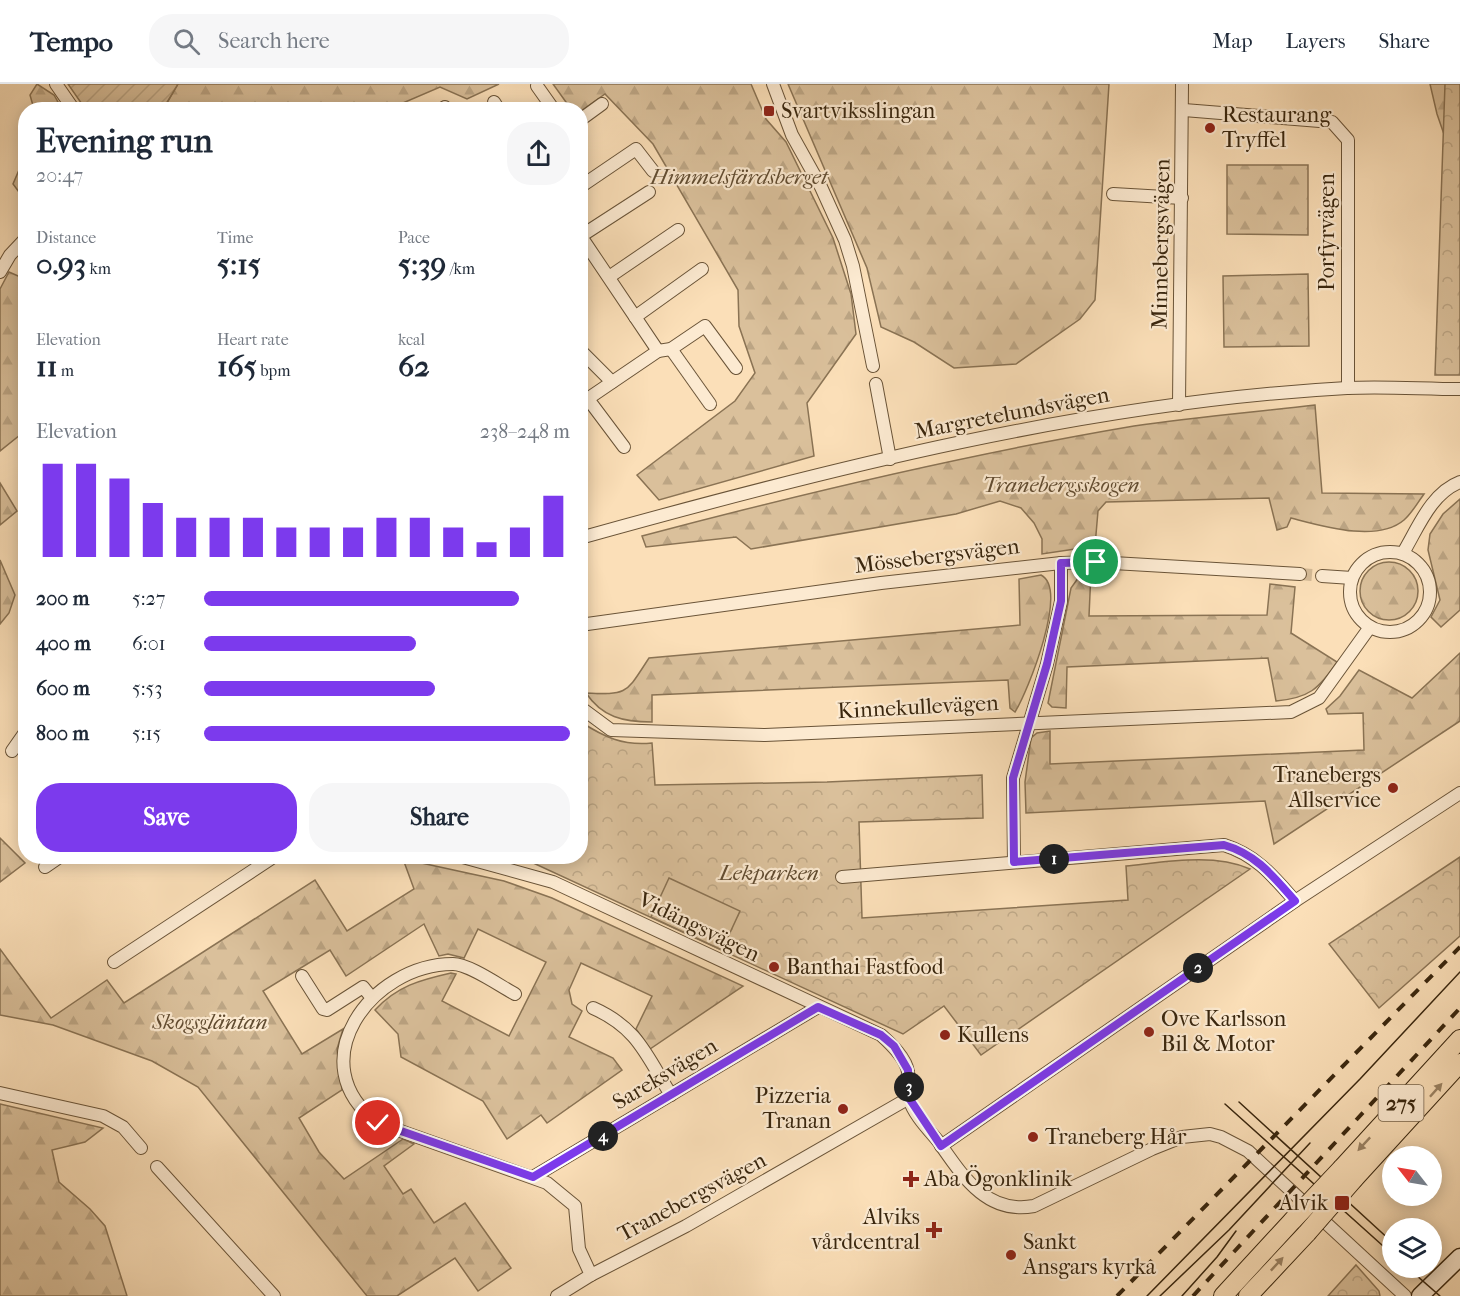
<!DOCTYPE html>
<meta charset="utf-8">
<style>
body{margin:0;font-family:"IM FELL French Canon",serif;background:#f6f6f7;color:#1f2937;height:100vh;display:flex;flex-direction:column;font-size:22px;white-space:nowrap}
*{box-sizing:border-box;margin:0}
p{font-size:20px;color:#747a83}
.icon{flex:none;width:33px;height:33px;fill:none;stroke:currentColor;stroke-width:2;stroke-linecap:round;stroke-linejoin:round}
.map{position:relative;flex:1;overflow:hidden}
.panel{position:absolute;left:18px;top:18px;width:570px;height:762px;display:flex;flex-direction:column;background:#fff;border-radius:24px;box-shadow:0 3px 15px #0003}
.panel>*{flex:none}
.needle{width:39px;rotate:301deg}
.controls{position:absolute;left:1382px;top:1062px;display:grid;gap:12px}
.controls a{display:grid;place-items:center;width:60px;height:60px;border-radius:50%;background:#fff;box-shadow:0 3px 15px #0003;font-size:30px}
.pin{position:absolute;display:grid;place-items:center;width:51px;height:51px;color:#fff;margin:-26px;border:3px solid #fff;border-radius:50%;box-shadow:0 2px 6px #0007}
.km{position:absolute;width:30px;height:30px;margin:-15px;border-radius:50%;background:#222;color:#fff;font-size:16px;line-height:30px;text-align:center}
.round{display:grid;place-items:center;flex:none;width:63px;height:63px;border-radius:24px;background:#f6f6f7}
.overview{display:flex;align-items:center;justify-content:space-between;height:102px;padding:0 18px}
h1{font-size:33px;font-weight:700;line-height:45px}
.figures{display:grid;grid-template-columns:repeat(3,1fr);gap:9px;height:102px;padding:6px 18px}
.figures div{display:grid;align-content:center}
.figures b{font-size:30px;font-weight:700}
.figures small{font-size:16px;font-weight:400}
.figures p{font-size:16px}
.chart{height:168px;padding:12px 18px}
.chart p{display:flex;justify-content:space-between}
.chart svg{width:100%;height:108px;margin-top:6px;stroke:#7c3aed;stroke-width:6}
.cta{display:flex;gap:12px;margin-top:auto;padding:12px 18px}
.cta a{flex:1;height:69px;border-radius:24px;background:#7c3aed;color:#fff;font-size:24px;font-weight:700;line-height:69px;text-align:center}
.cta a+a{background:#f6f6f7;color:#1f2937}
ul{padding:0 18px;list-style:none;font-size:20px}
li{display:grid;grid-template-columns:96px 72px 1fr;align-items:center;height:45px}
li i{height:15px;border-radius:8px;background:#7c3aed}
header{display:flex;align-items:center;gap:36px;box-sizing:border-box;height:84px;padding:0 30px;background:#fff;border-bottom:2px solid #e0e1e3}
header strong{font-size:28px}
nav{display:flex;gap:33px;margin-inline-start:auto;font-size:21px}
.search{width:420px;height:54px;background:#f6f6f7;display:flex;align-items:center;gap:15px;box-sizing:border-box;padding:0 21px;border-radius:24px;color:#747a83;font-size:22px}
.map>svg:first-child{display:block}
</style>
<header>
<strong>Tempo</strong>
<div class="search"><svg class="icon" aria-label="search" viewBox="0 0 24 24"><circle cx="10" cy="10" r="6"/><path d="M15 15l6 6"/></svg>Search here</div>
<nav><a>Map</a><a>Layers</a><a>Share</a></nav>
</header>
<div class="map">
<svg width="1460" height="1212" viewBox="0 0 1460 1212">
<defs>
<pattern id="forest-firs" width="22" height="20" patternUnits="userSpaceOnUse" patternTransform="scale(1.5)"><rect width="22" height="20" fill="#dac09b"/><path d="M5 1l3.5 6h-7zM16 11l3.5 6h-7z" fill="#bca584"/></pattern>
<pattern id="park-crowns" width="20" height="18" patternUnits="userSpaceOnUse" patternTransform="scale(1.5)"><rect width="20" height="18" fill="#dac09b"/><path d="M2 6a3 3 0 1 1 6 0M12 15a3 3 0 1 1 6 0" fill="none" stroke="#bca584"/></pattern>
<pattern id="garden-furrows" width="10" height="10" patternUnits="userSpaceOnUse" patternTransform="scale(1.5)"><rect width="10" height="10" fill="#dac09b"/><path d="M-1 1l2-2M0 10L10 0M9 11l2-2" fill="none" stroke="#bca584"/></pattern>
</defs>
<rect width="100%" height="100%" fill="#fbdfb8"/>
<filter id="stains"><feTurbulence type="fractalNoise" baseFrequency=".00333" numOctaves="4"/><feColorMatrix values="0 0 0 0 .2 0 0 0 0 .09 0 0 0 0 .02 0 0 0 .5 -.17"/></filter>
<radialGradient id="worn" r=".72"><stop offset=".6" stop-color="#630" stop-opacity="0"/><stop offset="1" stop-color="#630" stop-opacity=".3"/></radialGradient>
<!-- forest -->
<g fill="url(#forest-firs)" stroke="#8a7354" stroke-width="1.5">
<polygon points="37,0 54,11 62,25 34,25 30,11"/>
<polygon points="178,0 499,0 467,15 440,3 389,25 163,26"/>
<polygon points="553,0 751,0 766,35 786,58 833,154 851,210 856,250 807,319 814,372 659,416 637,391 735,317 755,289 739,242 738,206 653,60 605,10 581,27 571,25"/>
<polygon points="788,0 1109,0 1095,216 1080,235 1016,280 954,284 914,258 881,243 867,184"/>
<polygon points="1430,0 1460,0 1447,59 1437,30"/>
<polygon points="25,72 25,110 19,108 13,100"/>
<polygon points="1227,81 1308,81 1308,151 1227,150"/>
<polygon points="9,188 25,195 25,347 0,367 0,205"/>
<polygon points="1308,190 1309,262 1224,263 1223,192"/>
<path d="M1315,321L1322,409L1424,410C1418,418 1412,429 1404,436C1377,459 1322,442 1291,434L1287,443L1277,446L1269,414L1106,418L1098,427L1095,462L1042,470V455L1034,439L1021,424L1000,417L956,430L751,465L736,453L646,463L642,452C804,409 968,370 1134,342C1194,333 1255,328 1315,321Z"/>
<polygon points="0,399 17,427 0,441"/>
<polygon points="1460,415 1460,526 1441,543 1431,533 1440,516 1428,466 1430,450 1443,430"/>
<polygon points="0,476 15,511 9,529 0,540"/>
<circle cx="1389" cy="507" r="29"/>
<path d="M1091,488L1089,532L1267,531L1270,500L1295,503L1291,549L1337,578C1319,605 1309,614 1276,617L1268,574L1067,583L1066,624L1052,623L1048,619L1071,504L1081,490Z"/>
<path d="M1041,491C1069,505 1028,607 1015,628L1010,624L1008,596L652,611V638C623,638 602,633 586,609C629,611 626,609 649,574L1020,541L1019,495Z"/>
<polygon points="1460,569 1460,637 1274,760 1265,717 1026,729 1025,698 1031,654 1037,649 1050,647 1050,680 1364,666 1363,629 1328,630 1326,625 1340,612 1359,586 1412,614"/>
<polygon points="0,754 25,779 0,798"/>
<path d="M403,775L504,797L552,814L743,902L650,965L636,945L652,912L581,879L569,906L572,920L582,927L569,953L613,974L622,986L547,1039L541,1031L507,1055L483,1017L401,973L398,950L375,926C397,902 420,896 451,889L456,890L442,917L509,952L546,878L478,845L464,874L448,870L439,872L424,840L346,892L330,866L263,907L302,970L343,945L337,965L342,1006L299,1034L319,1068L344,1095L403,1055L414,1060L384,1082L403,1110L411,1105L434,1139L465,1119L511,1184L478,1207L455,1174L397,1212H367L198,1003L152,977L53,941L0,931V865L51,934L107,896L124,919L315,796L347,847L414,805Z"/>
<polygon points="0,1020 103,1044 85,1058 52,1066 59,1098 90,1125 105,1142 127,1212 0,1212"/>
</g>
<!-- park -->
<g fill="url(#park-crowns)" stroke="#8a7354" stroke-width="1.5">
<polygon points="1445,0 1460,0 1460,291 1435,291"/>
<path d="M581,638C604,653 623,662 652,659L655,701L827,698L982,691L983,734L859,738L862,834L1128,816L1126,782C1166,778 1213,769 1250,785L981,971L944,922L903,950L529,777L505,773L580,772Z"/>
<polygon points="1460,773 1460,852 1379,924 1329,860"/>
<polygon points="1356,1181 1379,1207 1380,1212 1328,1212"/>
</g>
<!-- garden -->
<polygon fill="url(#garden-furrows)" stroke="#8a7354" stroke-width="1.5" points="68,0 178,0 163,25 86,26"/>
<!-- pitch -->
<polygon fill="#dac09b" stroke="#8a7354" stroke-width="1.5" points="669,794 740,827 722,866 651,833"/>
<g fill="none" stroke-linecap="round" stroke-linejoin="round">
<!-- street-tunnel -->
<polyline stroke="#d4ba96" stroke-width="12" stroke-dasharray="12 6" stroke-linecap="butt" points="1300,490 1322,492"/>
<defs>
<g id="street">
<polyline points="56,0 74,26"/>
<polyline points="773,0 792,51 821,103 845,156 853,182 873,282"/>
<polyline points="537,2 554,26"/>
<polyline points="494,18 499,26"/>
<polyline points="445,23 446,26"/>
<polyline points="1184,26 1332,38 1348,56 1348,304"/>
<polyline points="580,36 602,20"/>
<polyline points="580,103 636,65 653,87"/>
<polyline points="1113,110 1182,114"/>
<polyline points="580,151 658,267 580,320"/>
<polyline points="581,152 649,108"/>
<polyline points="0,188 10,171 26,154"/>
<polyline points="609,193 678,146"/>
<polyline points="635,233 702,185"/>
<polyline points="671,265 710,320"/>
<polyline points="580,266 612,298"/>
<polyline points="658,267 671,265 705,242 736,284"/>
<polyline points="876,300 890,375"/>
<polyline points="588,315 624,363"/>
<polyline points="1179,321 1182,0"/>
<path d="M580,454C827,385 1090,318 1347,304C1384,302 1423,305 1460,305"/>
<circle cx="1390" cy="508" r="40"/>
<path d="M1403,469C1418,444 1431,409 1460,398"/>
<polyline points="1322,492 1352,494"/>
<polyline points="580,541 881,499 1061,479 1096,478 1300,490"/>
<polyline points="580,623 611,646 765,651 1291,628 1319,614 1370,543"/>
<polyline points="12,667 26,647"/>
<path d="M459,772L553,798L881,951C891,960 906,974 908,988C910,997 907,1007 909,1015C914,1031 928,1045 938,1057C962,1091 986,1131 1034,1122L1152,1065L1182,1053L1210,1050L1221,1053L1248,1067L1405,1212"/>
<polyline points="1014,778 1013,694 1047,580 1061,517 1061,479"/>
<polyline points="45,783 61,772"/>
<path d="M842,793L1224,761C1256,771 1273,792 1295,817"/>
<polyline points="114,878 275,772"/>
<polyline points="302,892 323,925 327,926 363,903 372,914"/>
<path d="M515,910C500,902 469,880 453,880C371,880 298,980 378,1039L547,1099L575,1122L579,1165L591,1191"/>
<path d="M593,924C638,944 646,971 671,1011"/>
<polyline points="0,1009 103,1032 123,1043 141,1064"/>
<polyline points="941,1062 1295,817 1460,709"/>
<polyline points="157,1083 274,1212"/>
<polyline points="533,1093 818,923"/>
<polyline points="557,1212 591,1191 686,1142 909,1014"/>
</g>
<polyline id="secondary" points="1420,1212 1460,1173"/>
<g id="primary">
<polyline points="1342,1084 1460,955"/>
<polyline points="1354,1095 1460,979"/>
<polyline points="1223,1212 1293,1136"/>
<polyline points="1248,1212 1307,1149"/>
</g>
</defs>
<!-- street casing -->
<use href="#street" stroke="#6a5438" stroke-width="14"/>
<!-- secondary casing -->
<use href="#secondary" stroke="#39260e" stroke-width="19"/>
<!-- primary casing -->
<use href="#primary" stroke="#39260e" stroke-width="20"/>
<!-- street -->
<use href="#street" stroke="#fcead1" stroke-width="12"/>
<!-- secondary -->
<use href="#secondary" stroke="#fcead1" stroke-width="16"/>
<!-- primary -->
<use href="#primary" stroke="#fbdfb8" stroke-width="18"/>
<!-- tram -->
<g stroke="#39260e" stroke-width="1.5">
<polyline points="1239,1018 1392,1158"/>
<polyline points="1225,1020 1392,1170"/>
<polyline points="1408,1184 1440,1212"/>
<polyline points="1147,1212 1360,995 1460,888"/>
<polyline points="1160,1212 1229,1146 1310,1059"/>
<polyline points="1182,1212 1217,1173 1236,1147"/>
</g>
<!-- rail -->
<g stroke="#39260e" stroke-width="4" stroke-dasharray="10 10" stroke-linecap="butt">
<polyline points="1117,1212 1460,863"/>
<polyline points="1193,1212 1460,924"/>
</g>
<defs>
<g id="primary-bridge">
<polyline points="1293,1136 1342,1084"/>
<polyline points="1307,1149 1354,1095"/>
</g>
</defs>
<!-- primary-bridge casing -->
<use href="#primary-bridge" stroke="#39260e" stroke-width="20" stroke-linecap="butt"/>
<!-- primary-bridge -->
<use href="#primary-bridge" stroke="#fbdfb8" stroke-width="18"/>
</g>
<!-- one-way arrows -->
<defs><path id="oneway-solid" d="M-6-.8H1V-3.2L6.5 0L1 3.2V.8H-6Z" transform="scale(1.5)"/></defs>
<g fill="#9a8263">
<use href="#oneway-solid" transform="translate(1436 1006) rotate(-48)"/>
<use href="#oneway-solid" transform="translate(1364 1060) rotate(133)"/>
<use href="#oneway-solid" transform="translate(1277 1180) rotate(-47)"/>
</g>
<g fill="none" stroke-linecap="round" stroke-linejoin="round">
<defs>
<path id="route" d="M378,1039L533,1093L818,923L881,951L894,962L908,986L909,1014L941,1062L1295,817C1273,792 1256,770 1224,761L1014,778L1013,694L1047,580L1061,517V479L1096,478"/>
</defs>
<!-- route casing -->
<use href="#route" stroke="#fff" stroke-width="12"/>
<!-- route -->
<use href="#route" stroke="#7c3aed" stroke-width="8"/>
</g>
<!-- markers -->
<g fill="#8f2418" stroke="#fcead1" stroke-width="2">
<rect x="763" y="21" width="12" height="12" rx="3"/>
<circle cx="1210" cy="44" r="6"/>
<circle cx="1393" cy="704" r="6"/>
<circle cx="774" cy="883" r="6"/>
<circle cx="1149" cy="948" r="6"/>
<circle cx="945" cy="951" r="6"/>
<circle cx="843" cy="1025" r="6"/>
<circle cx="1033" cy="1053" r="6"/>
<path d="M908 1086h6v6h6v6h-6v6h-6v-6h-6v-6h6z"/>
<rect x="1334" y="1111" width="16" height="16" rx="3"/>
<path d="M931 1137h6v6h6v6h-6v6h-6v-6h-6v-6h6z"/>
<circle cx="1011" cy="1171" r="6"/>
</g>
<g text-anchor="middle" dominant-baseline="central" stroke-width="4.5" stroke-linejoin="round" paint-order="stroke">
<!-- shield labels -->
<rect fill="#fcead1" stroke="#746148" stroke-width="1.5" x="1378.5" y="1001" width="45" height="36" rx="4.5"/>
<g font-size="21" font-weight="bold" fill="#39260e">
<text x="1401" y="1019">275</text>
</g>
<!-- poi labels -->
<g font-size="22" fill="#39260e" stroke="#fcead1" text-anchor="start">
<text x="781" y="27">Svartviksslingan</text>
<text x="1222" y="31">Restaurang<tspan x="1222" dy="25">Tryffel</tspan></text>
<text x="1381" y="691" text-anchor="end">Tranebergs<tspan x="1381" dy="25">Allservice</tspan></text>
<text x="786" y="883">Banthai Fastfood</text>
<text x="1161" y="935">Ove Karlsson<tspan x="1161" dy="25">Bil &amp; Motor</tspan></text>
<text x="957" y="951">Kullens</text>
<text x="831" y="1012" text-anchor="end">Pizzeria<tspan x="831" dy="25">Tranan</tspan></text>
<text x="1045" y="1053">Traneberg Hår</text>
<text x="924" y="1095">Aba Ögonklinik</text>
<text x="1328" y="1119" text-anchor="end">Alvik</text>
<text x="920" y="1133" text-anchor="end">Alviks<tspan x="920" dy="25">vårdcentral</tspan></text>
<text x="1023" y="1158">Sankt<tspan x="1023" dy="25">Ansgars kyrka</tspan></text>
</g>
<!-- park labels -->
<g font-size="22" font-style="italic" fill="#614c31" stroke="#fcead1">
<text x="739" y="93">Himmelsfärdsberget</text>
<text x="1061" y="401">Tranebergsskogen</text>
<text x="769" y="789">Lekparken</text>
<text x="210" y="938">Skogsgläntan</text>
</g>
<!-- street labels -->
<g font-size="22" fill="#39260e" stroke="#fcead1">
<text transform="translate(1327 148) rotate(-90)">Porfyrvägen</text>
<text transform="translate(1161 160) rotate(-89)">Minnebergsvägen</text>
<text transform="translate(1012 329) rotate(-11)">Margretelundsvägen</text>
<text transform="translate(937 472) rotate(-7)">Mössebergsvägen</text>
<text transform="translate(918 623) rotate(-3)">Kinnekullevägen</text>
<text transform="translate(699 843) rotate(26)">Vidängsvägen</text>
<text transform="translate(665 990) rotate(-31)">Sareksvägen</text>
<text transform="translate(692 1113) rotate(-28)">Tranebergsvägen</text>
</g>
</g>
<rect width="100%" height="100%" filter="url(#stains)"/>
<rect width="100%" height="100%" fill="url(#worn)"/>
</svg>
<div class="controls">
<a><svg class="needle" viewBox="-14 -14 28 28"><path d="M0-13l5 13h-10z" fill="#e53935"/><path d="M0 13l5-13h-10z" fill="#747a83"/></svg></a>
<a><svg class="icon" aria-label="layers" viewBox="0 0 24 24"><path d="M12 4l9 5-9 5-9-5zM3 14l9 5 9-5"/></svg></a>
</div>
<div class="pin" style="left:1096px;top:478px;background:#1e9e55"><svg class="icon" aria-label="arrive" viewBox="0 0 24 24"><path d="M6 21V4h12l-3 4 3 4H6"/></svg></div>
<div class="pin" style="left:378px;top:1039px;background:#d93025"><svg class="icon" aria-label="check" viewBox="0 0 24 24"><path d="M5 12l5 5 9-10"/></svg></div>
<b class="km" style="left:1054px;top:775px">1</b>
<b class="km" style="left:1198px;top:884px">2</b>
<b class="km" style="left:909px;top:1003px">3</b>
<b class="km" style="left:603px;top:1052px">4</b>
<section class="panel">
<div class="overview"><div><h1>Evening run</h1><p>20:47</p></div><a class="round"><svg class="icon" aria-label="share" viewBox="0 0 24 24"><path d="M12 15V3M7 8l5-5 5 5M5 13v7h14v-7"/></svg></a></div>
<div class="figures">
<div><p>Distance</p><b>0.93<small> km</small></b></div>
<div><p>Time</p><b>5:15</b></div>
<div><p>Pace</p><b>5:39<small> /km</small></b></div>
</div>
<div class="figures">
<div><p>Elevation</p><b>11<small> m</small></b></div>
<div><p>Heart rate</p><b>165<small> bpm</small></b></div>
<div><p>kcal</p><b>62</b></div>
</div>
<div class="chart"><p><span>Elevation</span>238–248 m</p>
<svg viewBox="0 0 160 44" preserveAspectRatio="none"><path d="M5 44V6M15 44V6M25 44V12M35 44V22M45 44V28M55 44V28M65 44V28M75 44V32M85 44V32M95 44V32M105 44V28M115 44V28M125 44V32M135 44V38M145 44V32M155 44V19"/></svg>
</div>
<ul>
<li><b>200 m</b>5:27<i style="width:86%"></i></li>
<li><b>400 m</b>6:01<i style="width:58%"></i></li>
<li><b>600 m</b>5:53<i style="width:63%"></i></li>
<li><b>800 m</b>5:15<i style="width:100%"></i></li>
</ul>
<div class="cta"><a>Save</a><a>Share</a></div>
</section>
</div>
